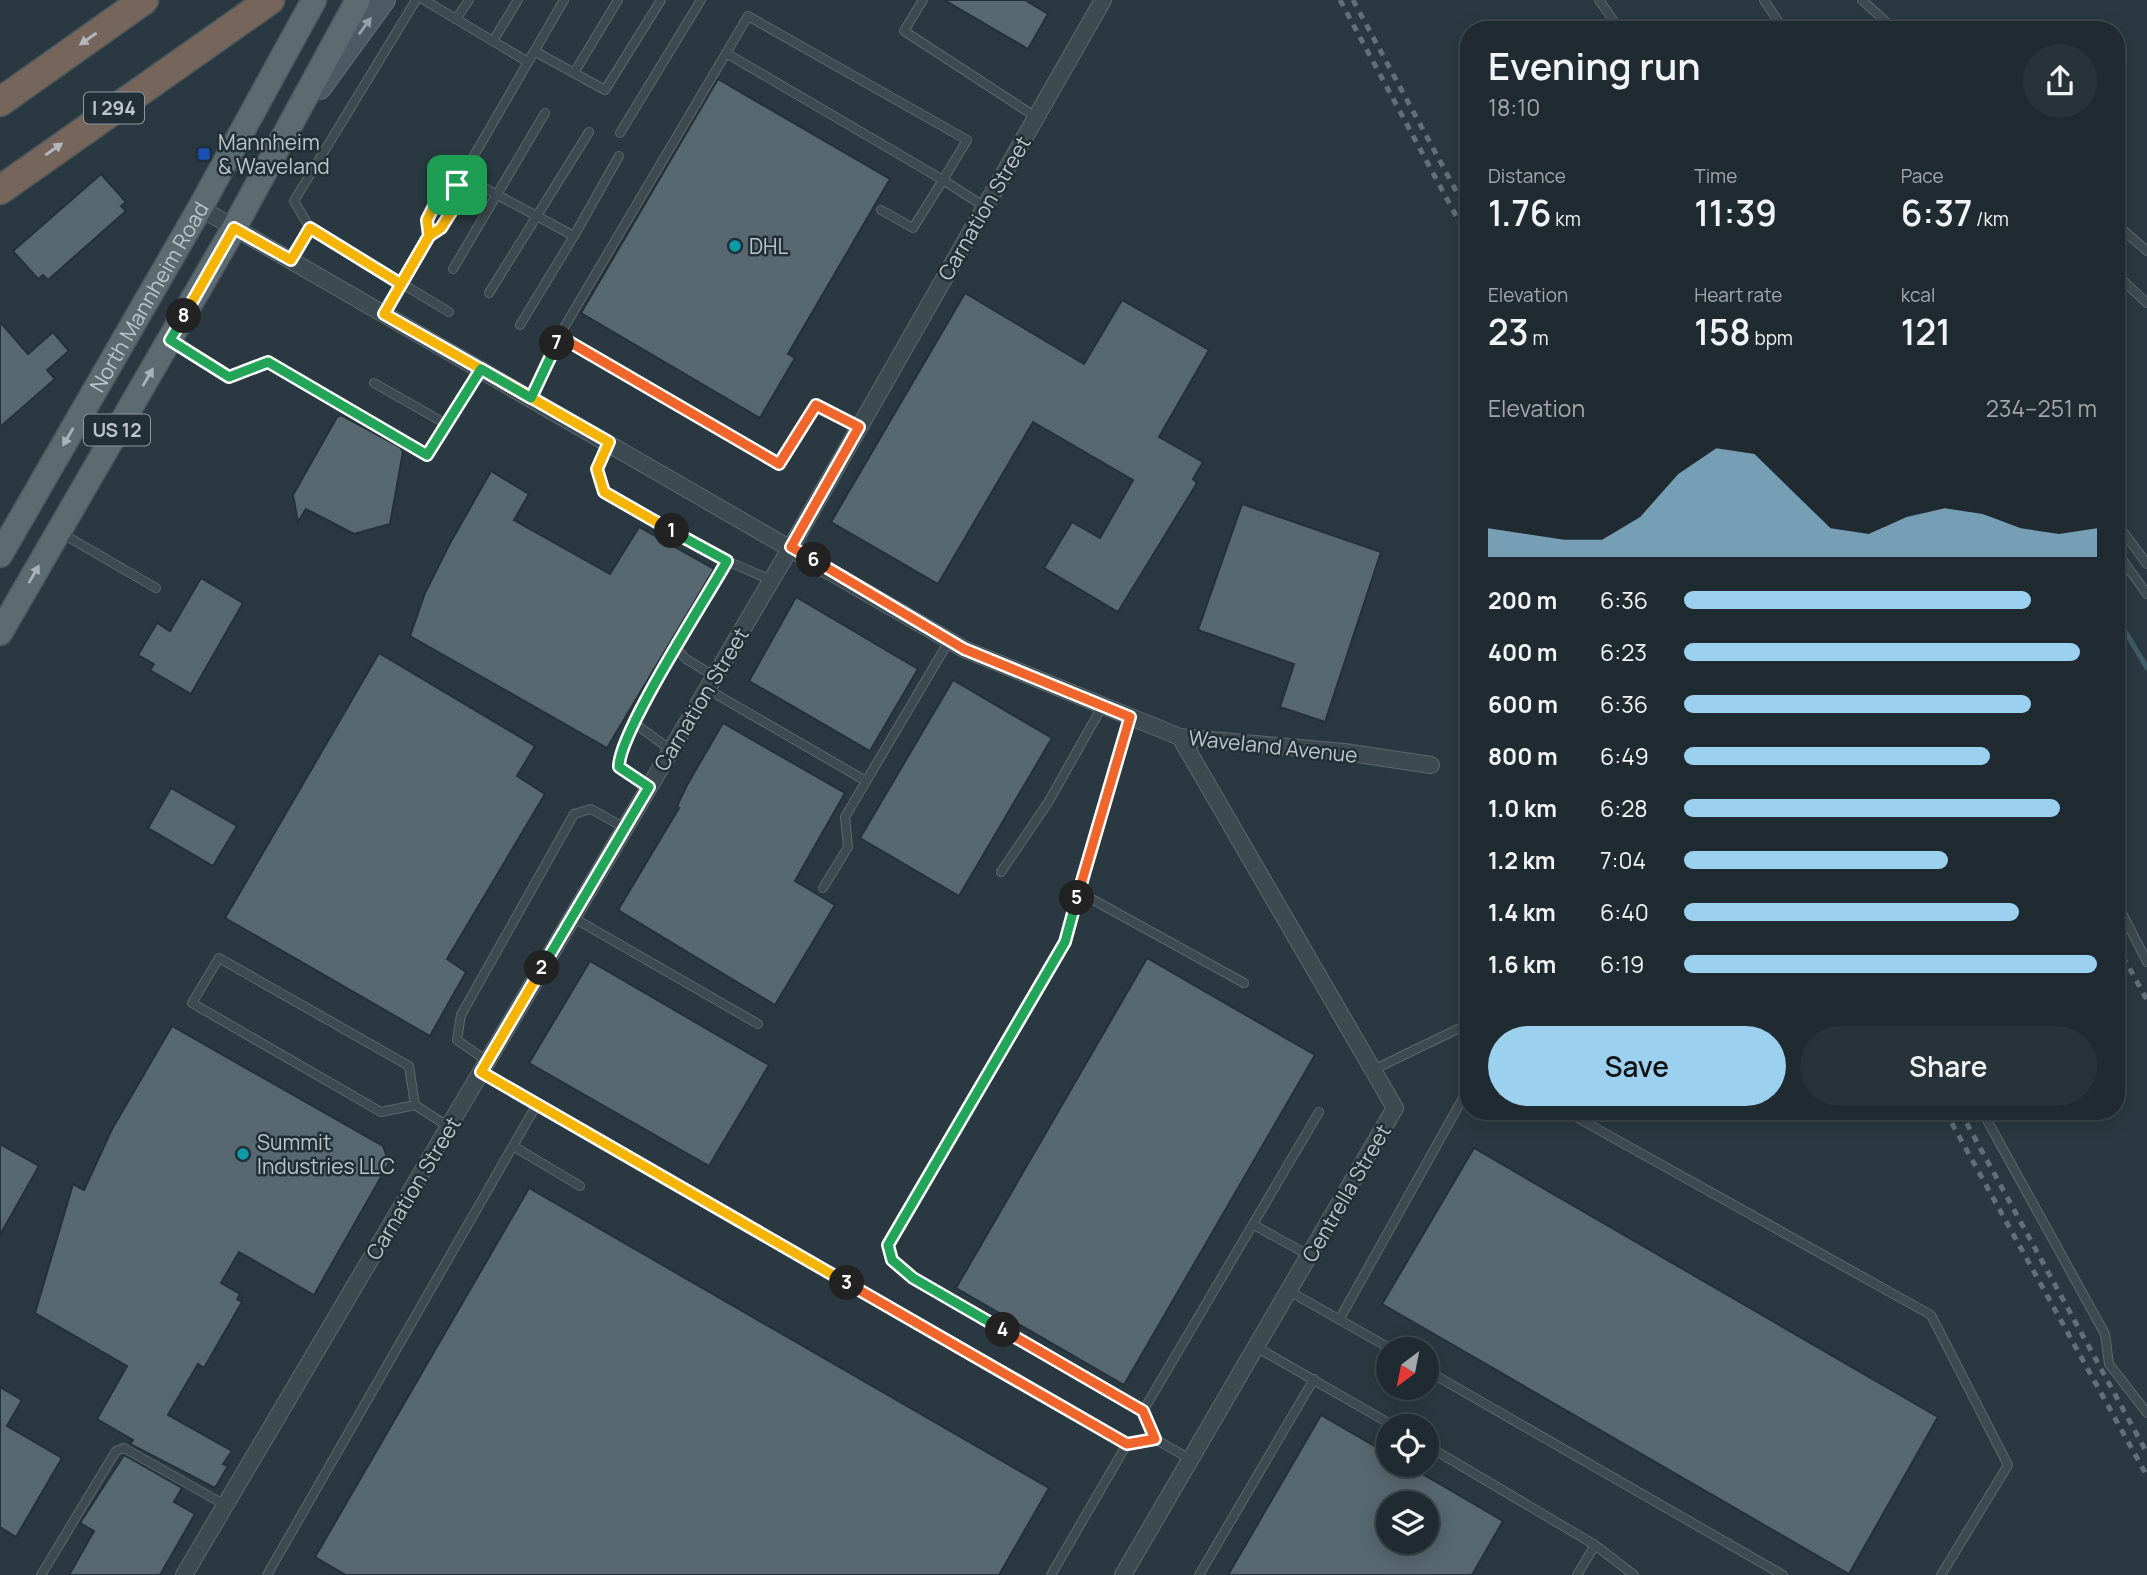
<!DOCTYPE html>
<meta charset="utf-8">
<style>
body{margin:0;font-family:Manrope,sans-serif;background:#283339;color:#f1f3f6;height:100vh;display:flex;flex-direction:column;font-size:26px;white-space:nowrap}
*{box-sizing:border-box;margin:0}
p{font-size:23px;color:#a2a7ab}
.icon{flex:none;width:38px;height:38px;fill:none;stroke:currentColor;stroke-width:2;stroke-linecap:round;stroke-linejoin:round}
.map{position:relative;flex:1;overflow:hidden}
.panel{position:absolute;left:1460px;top:21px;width:665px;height:1099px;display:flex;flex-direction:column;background:#202b31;border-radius:28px;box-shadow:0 4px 18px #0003,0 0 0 2px #3d474d}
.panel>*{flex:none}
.needle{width:46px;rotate:212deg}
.tools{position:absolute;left:1376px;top:1337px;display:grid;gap:14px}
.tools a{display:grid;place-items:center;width:63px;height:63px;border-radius:50%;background:#202b31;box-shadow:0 4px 18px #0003,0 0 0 2px #3d474d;font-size:35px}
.pin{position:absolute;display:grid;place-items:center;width:60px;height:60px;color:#fff;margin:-30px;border-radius:14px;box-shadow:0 4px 10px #0006}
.km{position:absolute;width:35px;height:35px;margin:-18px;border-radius:50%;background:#222;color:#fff;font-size:19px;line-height:35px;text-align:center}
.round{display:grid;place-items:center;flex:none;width:74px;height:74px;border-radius:37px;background:#283339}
.summary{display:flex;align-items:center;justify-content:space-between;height:119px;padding:0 28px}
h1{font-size:38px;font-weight:600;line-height:52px}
.figures{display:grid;grid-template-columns:repeat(3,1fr);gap:10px;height:119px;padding:7px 28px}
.figures div{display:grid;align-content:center}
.figures b{font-size:35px;font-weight:600}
.figures small{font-size:19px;font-weight:400}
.figures p{font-size:19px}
.chart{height:196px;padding:14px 28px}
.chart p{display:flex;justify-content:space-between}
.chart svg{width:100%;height:126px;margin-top:7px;fill:#9bd0ef;opacity:.7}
.primary-button{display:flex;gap:14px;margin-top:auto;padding:14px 28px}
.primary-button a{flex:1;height:80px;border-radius:42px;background:#9bd0ef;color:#111;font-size:28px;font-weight:600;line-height:80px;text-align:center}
.primary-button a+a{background:#283339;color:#f1f3f6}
ul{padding:0 28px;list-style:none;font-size:23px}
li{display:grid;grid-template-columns:112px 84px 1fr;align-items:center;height:52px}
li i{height:18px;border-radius:9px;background:#9bd0ef}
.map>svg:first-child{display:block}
</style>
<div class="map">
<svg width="2147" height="1575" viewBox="0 0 2147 1575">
<rect width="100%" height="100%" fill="#2a3941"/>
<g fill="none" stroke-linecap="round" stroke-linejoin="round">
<!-- stream -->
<polyline stroke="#415b68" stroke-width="5" points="2116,616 2147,668"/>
</g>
<!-- building -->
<g fill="#586870" stroke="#243138" stroke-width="2" fill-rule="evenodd">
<polygon points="944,0 1025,0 1048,14 1028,49"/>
<polygon points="718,79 890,179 788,354 795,358 760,418 581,313"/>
<polygon points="101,174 126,202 121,206 126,211 48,280 43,275 38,279 13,251"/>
<polygon points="965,293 1084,364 1122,300 1209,350 1159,437 1203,462 1193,479 1197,483 1118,612 1044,568 1072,522 1100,538 1133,480 1033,422 938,584 831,522"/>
<polygon points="0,322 28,354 53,332 69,351 47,370 55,379 0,427"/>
<polygon points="341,415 400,447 403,452 390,524 354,534 306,509 298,522 293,495 337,417"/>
<polygon points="491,471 529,494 514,520 610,574 639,527 714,569 607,748 410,636 425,593 449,545"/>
<polygon points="1242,504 1381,552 1325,722 1280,707 1294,664 1198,630"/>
<polygon points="201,578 243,603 191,694 150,670 154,664 138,655 157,623 170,631"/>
<polygon points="796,597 918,669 870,751 749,681"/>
<polygon points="379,653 535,746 517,776 545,794 447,959 466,972 430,1036 225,918"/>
<polygon points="953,680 1052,738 959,896 860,838"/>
<polygon points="723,723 845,793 795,881 835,905 775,1005 618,910 679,808 677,806 687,785"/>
<polygon points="171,788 237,826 213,866 148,828"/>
<polygon points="1147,958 1315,1055 1124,1385 956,1288"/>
<polygon points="590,961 769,1065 709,1166 529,1063"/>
<polygon points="172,1026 383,1146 389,1163 314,1295 239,1252 221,1283 240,1294 237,1299 242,1302 204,1368 198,1364 168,1415 232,1451 223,1464 228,1466 215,1488 130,1444 133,1440 97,1419 127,1366 35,1313 73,1184 84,1190 112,1129"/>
<polygon points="0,1144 39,1166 0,1235"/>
<polygon points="1474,1148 1938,1417 1849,1574 1382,1304"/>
<polygon points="529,1188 1049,1488 999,1575 346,1575 315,1557"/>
<polygon points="0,1387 22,1400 7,1426 62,1458 16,1537 0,1527"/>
<path d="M1321,1415L1388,1454V1465H1407L1503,1521L1472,1575H1228ZM1388,1503H1426V1542H1388Z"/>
<polygon points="124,1455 182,1488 174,1502 195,1514 160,1575 69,1575 94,1531 80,1523"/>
</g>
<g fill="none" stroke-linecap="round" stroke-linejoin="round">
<defs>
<g id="lane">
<polyline points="424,0 528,62"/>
<polyline points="923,0 904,31 1036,117"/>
<polyline points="1599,0 1620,30"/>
<polyline points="1764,0 1784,30"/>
<polyline points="1862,0 1895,30"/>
<polyline points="456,19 469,0"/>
<polyline points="493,41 518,0"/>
<polyline points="534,51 605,90 661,0"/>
<polyline points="726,53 943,180 913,228 881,210"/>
<polyline points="574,73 618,0"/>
<polyline points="620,133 701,0"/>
<polyline points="462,176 574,236 520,325"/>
<polyline points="2116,224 2147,251"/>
<polyline points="310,228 294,201 416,0"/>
<polyline points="429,236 427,220 444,188 457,185 564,0"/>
<polyline points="574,236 619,156"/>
<polyline points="291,260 310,228 449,312"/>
<polyline points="453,269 545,113"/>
<polyline points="2116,274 2147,303"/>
<polyline points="489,293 589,132"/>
<polyline points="384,314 429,236 441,228 460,198 457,185"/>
<polyline points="559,336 748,16 967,140 943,180 985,207"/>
<polyline points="172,341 229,377 268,362 427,455 480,369"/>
<polyline points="374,383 446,424"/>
<polyline points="531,398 559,336 779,464 816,406 859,427"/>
<polyline points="609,442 597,469 604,492 727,561 771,580"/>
<polyline points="2116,522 2147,564"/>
<polyline points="61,533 156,588"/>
<polyline points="2116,551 2147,594"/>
<polyline points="677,649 686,659 714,676"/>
<polyline points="707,689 866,781"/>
<polyline points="1130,717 1101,809 1065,941 888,1245 892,1260 913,1278 1143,1411 1155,1439"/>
<polyline points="634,723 671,750"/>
<path d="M649,787L619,767C618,733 706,599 727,561"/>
<polyline points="1001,872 1049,801 1103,705"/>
<polyline points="823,888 848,847 845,817 949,641"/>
<polyline points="1079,892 1244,983"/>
<polyline points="2116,901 2147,962"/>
<polyline points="572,917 758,1024"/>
<polyline points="487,1061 457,1040 461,1015 574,814 591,809 625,828"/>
<polyline points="1373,1070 1468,1024"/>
<polyline points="481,1072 1127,1444 1155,1439 1190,1459"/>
<polyline points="415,1105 409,1066 219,958 192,1003 381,1112 415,1105 449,1127"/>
<polyline points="1565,1111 1931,1315 2008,1465 1941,1575"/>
<polyline points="1982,1111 2105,1334 2109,1364 2147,1413"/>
<polyline points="513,1146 580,1186"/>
<polyline points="1254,1225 1310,1256"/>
<polyline points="1289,1291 1391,1349"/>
<polyline points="1339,1320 1468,1089"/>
<polyline points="1256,1347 1394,1426"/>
<polyline points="1426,1370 1783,1575"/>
<polyline points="1143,1411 1319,1112"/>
<polyline points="1426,1445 1595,1545 1577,1575"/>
<polyline points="1595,1545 1634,1575"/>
<polyline points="41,1575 116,1451 124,1448 225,1505"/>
<polyline points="267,1575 537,1104"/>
<polyline points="1051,1575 1127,1444"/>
<polyline points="1199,1575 1314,1379"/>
</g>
<g id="street">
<polyline points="200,208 964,649 1180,737 1344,752 1431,765"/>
<polyline points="184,1575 791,547 1103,0"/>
<polyline points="1123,1575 1395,1108 1180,737"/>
</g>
<polyline id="secondary" points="320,88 384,0"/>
<g id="primary">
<path id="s1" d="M0,555L200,208L314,0"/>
<polyline points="0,633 234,228 358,0"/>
</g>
<g id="highway">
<polyline points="0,102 144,0"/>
<polyline points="0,190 270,0"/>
</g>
</defs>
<!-- lane casing -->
<use href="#lane" stroke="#5c686e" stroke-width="10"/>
<!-- street casing -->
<use href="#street" stroke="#5c686e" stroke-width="18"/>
<!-- secondary casing -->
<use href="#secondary" stroke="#5c686e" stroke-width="24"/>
<!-- primary casing -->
<use href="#primary" stroke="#4a565d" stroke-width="27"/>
<!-- highway casing -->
<use href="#highway" stroke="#48555b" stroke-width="31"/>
<!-- lane -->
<use href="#lane" stroke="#3e4a51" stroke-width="8"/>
<!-- street -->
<use href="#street" stroke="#3e4a51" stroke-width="16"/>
<!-- secondary -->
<use href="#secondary" stroke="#4c5b63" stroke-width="21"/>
<!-- primary -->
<use href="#primary" stroke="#5c6a71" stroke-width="24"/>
<!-- highway -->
<use href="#highway" stroke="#76655b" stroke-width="28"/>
<!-- rail -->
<g stroke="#627179" stroke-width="5" stroke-dasharray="7 7" stroke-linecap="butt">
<polyline points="1340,0 1468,238"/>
<polyline points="1353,0 1468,213"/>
<polyline points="2116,944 2147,1000"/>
<polyline points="1945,1111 2147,1476"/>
<polyline points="1960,1111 2147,1453"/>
</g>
</g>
<!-- one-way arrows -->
<defs><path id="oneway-solid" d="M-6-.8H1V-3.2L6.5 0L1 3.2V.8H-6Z" transform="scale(1.75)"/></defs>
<use fill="#94a0a7" href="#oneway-solid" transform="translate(365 26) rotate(-54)"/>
<g fill="#b1b7ba">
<use href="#oneway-solid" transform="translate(88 39) rotate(145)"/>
<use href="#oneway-solid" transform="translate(54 149) rotate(-35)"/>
</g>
<g fill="#a8b3b9">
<use href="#oneway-solid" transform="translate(148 377) rotate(-60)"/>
<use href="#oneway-solid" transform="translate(68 437) rotate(120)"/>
<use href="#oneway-solid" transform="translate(34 574) rotate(-60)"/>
</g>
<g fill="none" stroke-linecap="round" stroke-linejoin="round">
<defs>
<polyline id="split-1" points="457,185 460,198 441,228 429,236 384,314 609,442 597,469 604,492 672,531"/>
<path id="split-2" d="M542,968L649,787L619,767C618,734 706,599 727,561L672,531"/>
<polyline id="split-3" points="542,968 481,1072 847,1283"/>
<polyline id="split-4" points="847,1283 1127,1444 1155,1439 1143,1411 1003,1330"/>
<polyline id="split-5" points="1003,1330 913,1278 892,1260 888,1245 1065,942 1077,898"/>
<polyline id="split-6" points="814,560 964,649 1130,717 1077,898"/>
<polyline id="split-7" points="557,343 559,336 779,464 816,405 859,427 791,547 814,560"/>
<polyline id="split-8" points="184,316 170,340 229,377 268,362 427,455 481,369 531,398 557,343"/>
<polyline id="split-9" points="184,316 234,228 291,260 310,228 401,284 429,236 427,220 443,188 457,185"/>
</defs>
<!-- split-1 casing -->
<use href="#split-1" stroke="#fff" stroke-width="14"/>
<!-- split-2 casing -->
<use href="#split-2" stroke="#fff" stroke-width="14"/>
<!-- split-3 casing -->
<use href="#split-3" stroke="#fff" stroke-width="14"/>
<!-- split-4 casing -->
<use href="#split-4" stroke="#fff" stroke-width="14"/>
<!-- split-5 casing -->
<use href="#split-5" stroke="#fff" stroke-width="14"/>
<!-- split-6 casing -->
<use href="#split-6" stroke="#fff" stroke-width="14"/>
<!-- split-7 casing -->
<use href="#split-7" stroke="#fff" stroke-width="14"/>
<!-- split-8 casing -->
<use href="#split-8" stroke="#fff" stroke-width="14"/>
<!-- split-9 casing -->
<use href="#split-9" stroke="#fff" stroke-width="14"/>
<!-- split-1 -->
<use href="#split-1" stroke="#f5b400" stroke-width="9"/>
<!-- split-2 -->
<use href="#split-2" stroke="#22a559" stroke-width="9"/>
<!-- split-3 -->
<use href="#split-3" stroke="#f5b400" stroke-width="9"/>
<!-- split-4 -->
<use href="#split-4" stroke="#f0652b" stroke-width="9"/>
<!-- split-5 -->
<use href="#split-5" stroke="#22a559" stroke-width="9"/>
<!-- split-6 -->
<use href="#split-6" stroke="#f0652b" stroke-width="9"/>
<!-- split-7 -->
<use href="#split-7" stroke="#f0652b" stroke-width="9"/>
<!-- split-8 -->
<use href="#split-8" stroke="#22a559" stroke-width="9"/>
<!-- split-9 -->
<use href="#split-9" stroke="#f5b400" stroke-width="9"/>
</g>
<!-- markers -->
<rect fill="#1a4fb4" stroke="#222f36" stroke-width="2.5" x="197" y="147" width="14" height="14" rx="3.5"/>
<g fill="#0f9aa8" stroke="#222f36" stroke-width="2.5">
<circle cx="735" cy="246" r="7"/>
<circle cx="243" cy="1154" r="7"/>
</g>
<g text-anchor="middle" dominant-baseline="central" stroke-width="5" stroke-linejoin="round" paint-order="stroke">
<!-- shield labels -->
<g fill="#222f36" stroke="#8d989e" stroke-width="2">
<rect x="84" y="92.5" width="60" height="31" rx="5"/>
<rect x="84" y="414.5" width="66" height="31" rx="5"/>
</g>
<g font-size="19" font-weight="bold" fill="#bbc5cb">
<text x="114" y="108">I 294</text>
<text x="117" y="430">US 12</text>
</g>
<!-- poi labels -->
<g font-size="21" fill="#bbc5cb" stroke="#222f36" text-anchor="start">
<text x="218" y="142">Mannheim<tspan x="218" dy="24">&amp; Waveland</tspan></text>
<text x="749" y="246">DHL</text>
<text x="257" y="1142">Summit<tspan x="257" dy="24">Industries LLC</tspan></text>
</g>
<!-- street labels -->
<g font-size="21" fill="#bbc5cb" stroke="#222f36">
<text transform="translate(984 208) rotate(-60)">Carnation Street</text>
<text stroke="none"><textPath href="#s1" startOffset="298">North Mannheim Road</textPath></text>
<text transform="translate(701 699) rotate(-59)">Carnation Street</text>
<text transform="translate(1273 746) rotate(6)">Waveland Avenue</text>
<text transform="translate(413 1188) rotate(-59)">Carnation Street</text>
<text transform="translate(1346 1193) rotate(-60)">Centrella Street</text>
</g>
</g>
</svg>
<div class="tools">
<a><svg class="needle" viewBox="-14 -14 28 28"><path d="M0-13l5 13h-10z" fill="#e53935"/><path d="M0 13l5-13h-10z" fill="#a2a7ab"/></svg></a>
<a><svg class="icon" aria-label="locate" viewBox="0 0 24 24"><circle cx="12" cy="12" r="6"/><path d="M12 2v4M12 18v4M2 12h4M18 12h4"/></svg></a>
<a><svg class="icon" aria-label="layers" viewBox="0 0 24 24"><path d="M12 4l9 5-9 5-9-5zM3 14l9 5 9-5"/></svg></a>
</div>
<div class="pin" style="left:457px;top:185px;background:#1e9e55"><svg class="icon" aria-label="arrive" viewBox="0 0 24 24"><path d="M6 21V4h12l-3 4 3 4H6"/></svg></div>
<b class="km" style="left:672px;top:531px">1</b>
<b class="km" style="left:542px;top:968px">2</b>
<b class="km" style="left:847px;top:1283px">3</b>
<b class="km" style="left:1003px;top:1330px">4</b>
<b class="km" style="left:1077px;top:898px">5</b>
<b class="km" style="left:814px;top:560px">6</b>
<b class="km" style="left:557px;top:343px">7</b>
<b class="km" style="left:184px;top:316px">8</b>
<section class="panel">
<div class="summary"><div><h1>Evening run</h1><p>18:10</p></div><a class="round"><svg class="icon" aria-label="share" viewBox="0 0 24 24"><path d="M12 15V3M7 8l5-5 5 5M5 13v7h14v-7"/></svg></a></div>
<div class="figures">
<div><p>Distance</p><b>1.76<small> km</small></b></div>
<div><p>Time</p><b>11:39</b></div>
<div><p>Pace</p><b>6:37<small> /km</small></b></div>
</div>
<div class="figures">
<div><p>Elevation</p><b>23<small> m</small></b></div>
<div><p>Heart rate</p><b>158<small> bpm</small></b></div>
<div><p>kcal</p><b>121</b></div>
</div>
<div class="chart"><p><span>Elevation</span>234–251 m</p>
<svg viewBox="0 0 160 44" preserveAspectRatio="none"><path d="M0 44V34L10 36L20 38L30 38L40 30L50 15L60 6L70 8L80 21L90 34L100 36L110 30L120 27L130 29L140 34L150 36L160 34V44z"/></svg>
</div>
<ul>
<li><b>200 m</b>6:36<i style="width:84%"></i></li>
<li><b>400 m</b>6:23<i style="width:96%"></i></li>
<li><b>600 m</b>6:36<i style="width:84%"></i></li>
<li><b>800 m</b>6:49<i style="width:74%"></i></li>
<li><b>1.0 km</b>6:28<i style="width:91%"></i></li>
<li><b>1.2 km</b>7:04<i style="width:64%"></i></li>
<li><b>1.4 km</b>6:40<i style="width:81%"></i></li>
<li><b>1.6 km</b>6:19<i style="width:100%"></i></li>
</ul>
<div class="primary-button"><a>Save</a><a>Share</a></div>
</section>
</div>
